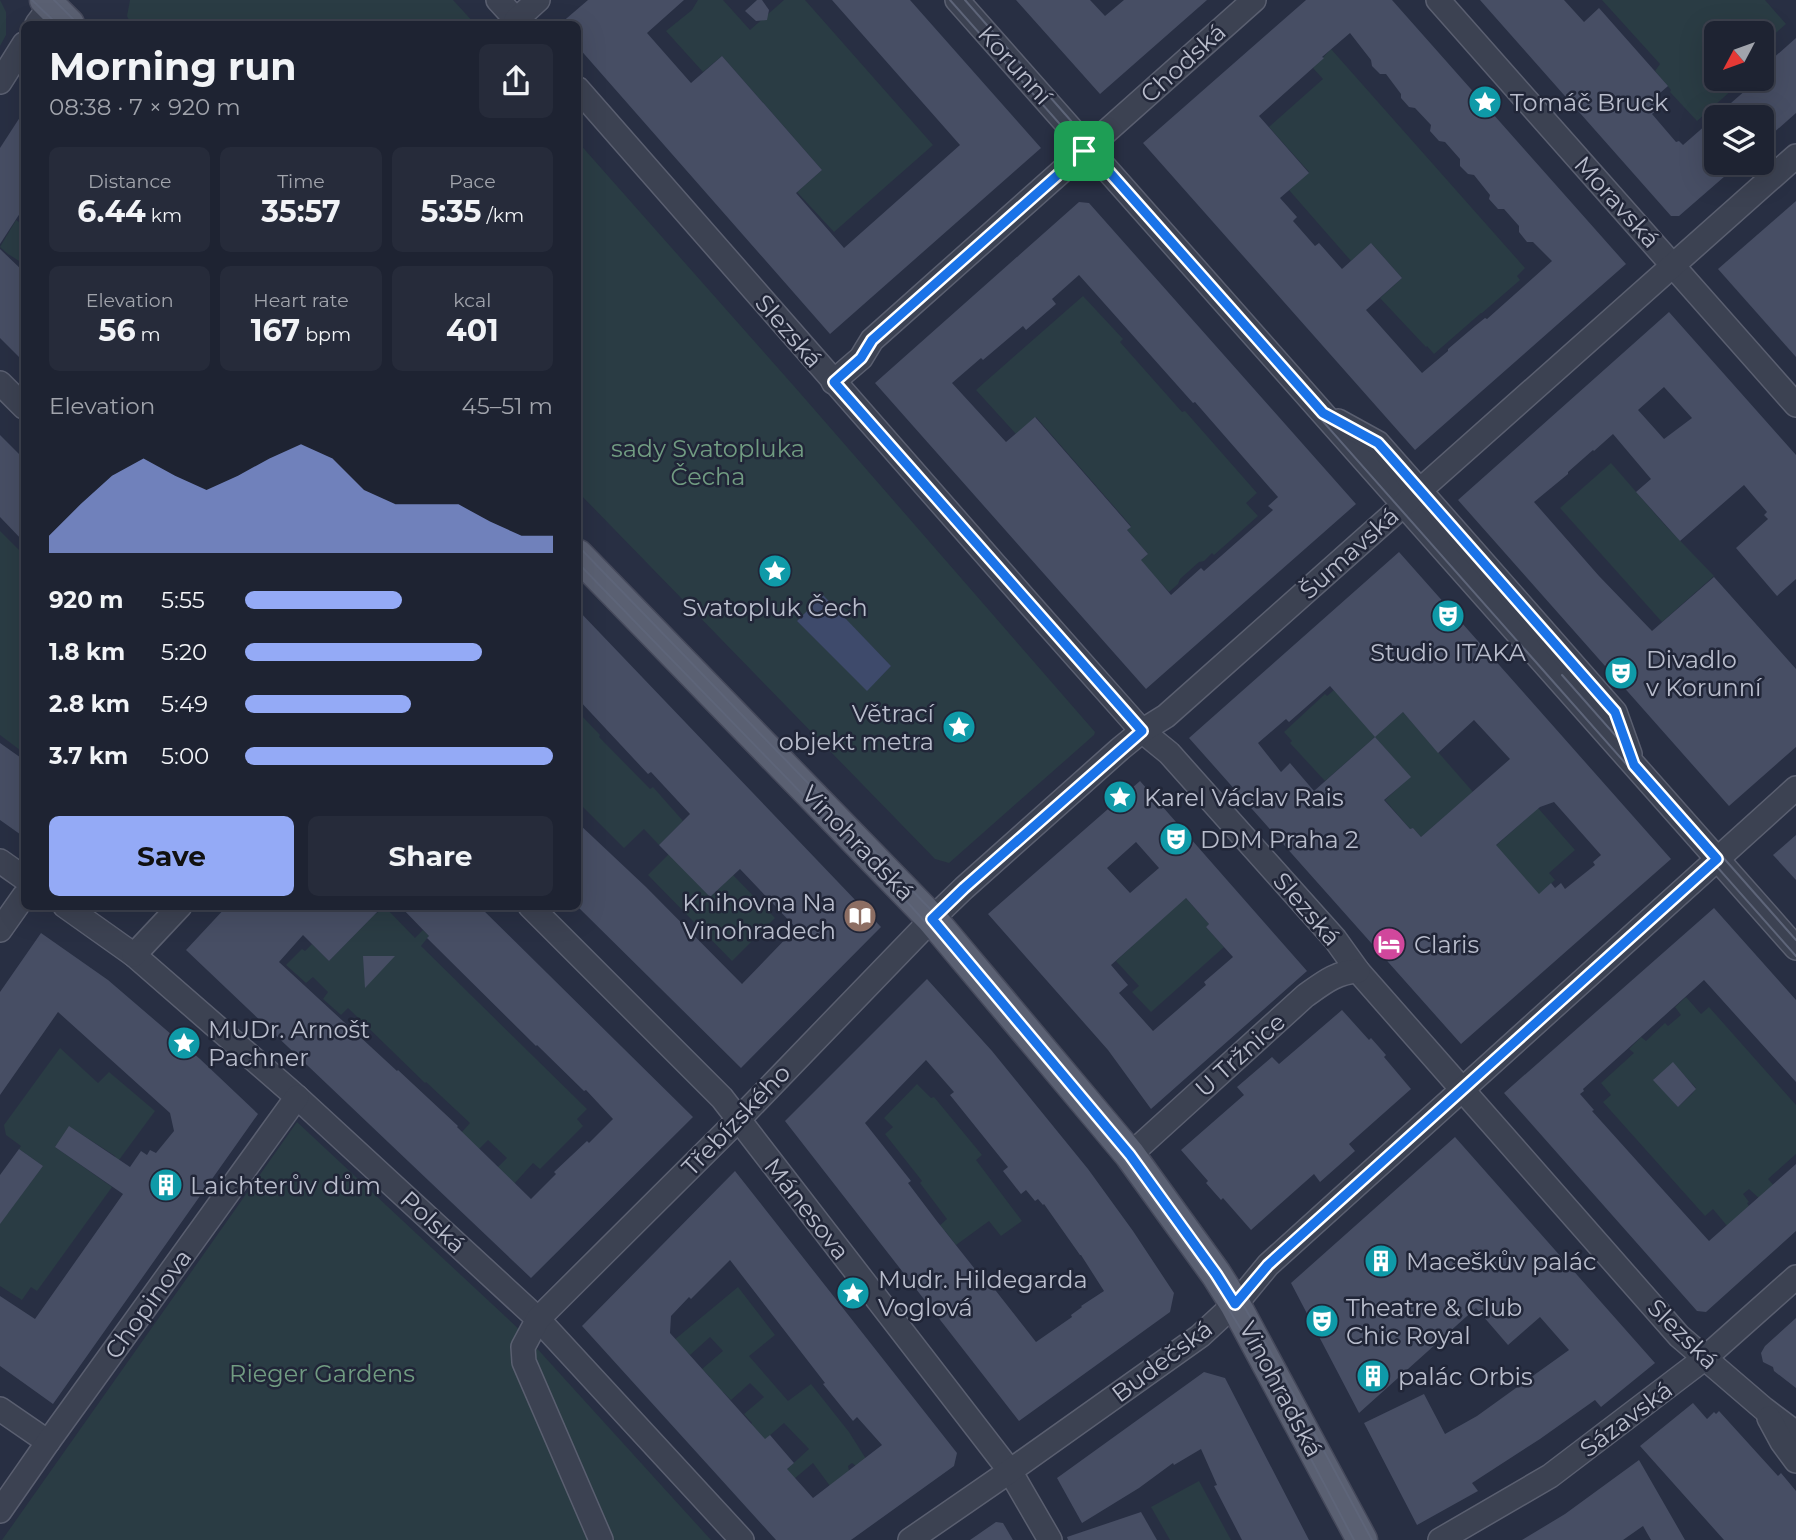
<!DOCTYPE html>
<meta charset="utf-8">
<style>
body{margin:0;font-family:Montserrat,sans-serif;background:#262b3a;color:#f1f3f6;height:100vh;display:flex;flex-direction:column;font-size:26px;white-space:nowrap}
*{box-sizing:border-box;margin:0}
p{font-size:23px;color:#a1a4ac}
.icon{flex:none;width:38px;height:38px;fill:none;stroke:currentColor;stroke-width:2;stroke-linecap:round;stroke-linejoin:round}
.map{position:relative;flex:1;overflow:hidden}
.side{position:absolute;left:21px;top:21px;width:560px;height:889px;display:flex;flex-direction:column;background:#1e2332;border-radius:10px;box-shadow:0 7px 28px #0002,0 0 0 2px #3c404d}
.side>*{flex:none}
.needle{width:46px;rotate:229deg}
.buttons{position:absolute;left:1704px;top:21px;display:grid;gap:14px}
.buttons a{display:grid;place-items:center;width:70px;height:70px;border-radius:10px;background:#1e2332;box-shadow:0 7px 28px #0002,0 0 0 2px #3c404d;font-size:35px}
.pin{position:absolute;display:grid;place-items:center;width:60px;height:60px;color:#fff;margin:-30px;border-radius:14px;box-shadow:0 4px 10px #0006}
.round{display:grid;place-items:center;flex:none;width:74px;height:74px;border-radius:10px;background:#262b3a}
.overview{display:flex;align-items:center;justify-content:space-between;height:119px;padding:0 28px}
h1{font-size:38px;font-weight:700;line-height:52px}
.figures{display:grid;grid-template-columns:repeat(3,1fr);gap:10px;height:119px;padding:7px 28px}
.figures div{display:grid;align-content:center;border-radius:10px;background:#262b3a;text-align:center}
.figures b{font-size:30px;font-weight:700}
.figures small{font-size:19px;font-weight:400}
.figures p{font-size:19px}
.chart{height:196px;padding:14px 28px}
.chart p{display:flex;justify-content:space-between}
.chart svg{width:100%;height:126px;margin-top:7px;fill:#94aaf6;opacity:.7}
.primary-button{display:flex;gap:14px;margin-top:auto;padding:14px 28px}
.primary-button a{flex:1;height:80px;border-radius:10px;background:#94aaf6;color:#111;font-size:28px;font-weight:700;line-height:80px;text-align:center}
.primary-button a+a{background:#262b3a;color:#f1f3f6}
ul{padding:0 28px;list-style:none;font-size:23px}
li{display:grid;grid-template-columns:112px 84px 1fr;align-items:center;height:52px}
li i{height:18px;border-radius:9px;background:#94aaf6}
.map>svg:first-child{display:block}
</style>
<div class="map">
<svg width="1796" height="1540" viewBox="0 0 1796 1540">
<rect width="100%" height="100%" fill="#282f43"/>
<!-- green -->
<g fill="#2a3c44" fill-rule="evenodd">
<polygon points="0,0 6,12 6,35 0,46"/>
<polygon points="130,0 453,0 475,24 131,24 127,16"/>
<polygon points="698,0 723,0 750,30 784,0 805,0 933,145 834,232 797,192 822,170 722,56 703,72 666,31 692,10"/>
<polygon points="1602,0 1765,0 1786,24 1762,45 1762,33 1717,33 1717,79 1738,79 1741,82 1697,121 1670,92 1671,90 1655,71 1660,64"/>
<polygon points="1331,49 1525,268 1517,276 1520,280 1482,313 1481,313 1434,354 1427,346 1426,347 1380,298 1402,278 1372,244 1351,261 1289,190 1309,172 1269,127 1323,79 1313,68"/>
<path d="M578,142L800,393L1095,732L1094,735L949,863L935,859L578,492ZM823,596L891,666L867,690L797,621Z"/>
<polygon points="16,220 24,226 24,264 8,254 0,247"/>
<polygon points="1083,296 1123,339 1120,342 1182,412 1185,411 1257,493 1246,503 1258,516 1214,555 1212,553 1204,561 1199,562 1180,579 1178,584 1169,592 1159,581 1152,586 1134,566 1148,554 1127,530 1131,526 1036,417 1016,434 976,390"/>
<polygon points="1611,463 1664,524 1714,576 1662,622 1560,508"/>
<polygon points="0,531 24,555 24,753 0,735"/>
<polygon points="1334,690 1375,736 1403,712 1473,792 1421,837 1413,828 1410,829 1385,800 1410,777 1375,737 1325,781 1290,743 1292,741 1284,732 1325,694 1327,696"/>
<polygon points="578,712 600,735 599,737 650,789 653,787 683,821 659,845 644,829 624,848 578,802"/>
<polygon points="1538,808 1575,850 1549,873 1555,880 1546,888 1551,895 1529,910 1482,858"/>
<polygon points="669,854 710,897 733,875 775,918 732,961 648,875"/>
<polygon points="1185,897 1209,924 1206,927 1224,947 1151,1012 1132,992 1139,986 1116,961"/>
<polygon points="365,907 374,915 385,907 415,938 423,930 429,936 421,946 587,1109 577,1119 583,1126 540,1169 533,1163 514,1184 497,1168 507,1158 488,1140 478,1150 461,1133 470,1123 426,1082 425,1083 348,1008 341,1015 323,999 328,992 313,977 306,983 286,965 302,949 305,951 312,944 329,961 370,919"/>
<path d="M1686,997L1701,1014L1709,1007L1796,1105V1154L1768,1179L1776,1188L1762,1201L1749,1189L1743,1194L1749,1202L1747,1203L1749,1206L1728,1227L1713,1209L1705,1216L1603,1102L1611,1095L1601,1083L1634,1053L1629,1049L1641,1037L1646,1041L1665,1023L1668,1026L1681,1015L1675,1007ZM1673,1063L1696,1088L1692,1094L1678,1107L1654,1079Z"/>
<polygon points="60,1048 98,1083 109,1072 155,1111 116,1164 115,1156 70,1127 55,1147 112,1187 37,1291 31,1287 22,1300 0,1286 0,1209 7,1214 43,1166 19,1149 21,1146 6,1135 4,1125"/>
<polygon points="917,1084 931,1098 934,1097 982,1155 976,1160 1022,1221 1001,1236 989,1221 956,1245 945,1231 941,1233 937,1228 947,1219 920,1183 922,1181 885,1134 893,1127 884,1118"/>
<polygon points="297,1122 523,1333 711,1540 2,1540"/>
<polygon points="738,1287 775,1335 749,1356 788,1401 811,1384 849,1432 866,1459 856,1466 852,1463 848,1466 849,1471 830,1486 813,1463 794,1479 786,1470 809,1449 784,1423 761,1443 749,1426 752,1423 744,1414 764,1397 750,1383 731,1400 723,1392 721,1394 708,1381 710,1377 702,1369 723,1351 710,1337 690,1355 673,1341"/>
<polygon points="1199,1481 1231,1540 1170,1540 1151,1507"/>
</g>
<!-- water -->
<polygon fill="#3e4a6b" points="823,595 891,666 867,691 797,621"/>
<!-- building -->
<g fill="#474e64" fill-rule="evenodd">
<polygon points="588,0 684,0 647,33 691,83 722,56 822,170 796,193 844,248 960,145 832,0 910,0 1041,148 830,334 578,47 578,24 560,24"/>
<polygon points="757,0 762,0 769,10 767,20 756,21 745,11"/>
<polygon points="1016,0 1090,0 1105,16 1124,0 1207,0 1100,94"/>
<path d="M1306,0H1392L1626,264L1415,450L1143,143ZM1350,33L1371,60L1372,66L1380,74H1386L1401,94V98L1409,107L1415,108L1431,125L1430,131L1439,141L1445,142L1460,159V166L1468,174L1474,175L1490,195L1489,199L1498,209H1504L1519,226V232L1527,242H1533L1552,261L1487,319L1485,318L1475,326L1448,349V351L1422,373L1366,310L1402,278L1371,243L1342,269L1319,243L1315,246L1293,221L1297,217L1280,198L1309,173L1259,116L1324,58L1322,57Z"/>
<polygon points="1480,0 1564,0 1584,22 1599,8 1668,86 1652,100 1659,108 1652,114 1676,142 1679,141 1683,145 1747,89 1737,79 1762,79 1762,68 1796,38 1796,113 1762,143 1762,117 1717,117 1717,163 1740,163 1679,216 1671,216"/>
<polygon points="24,111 24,207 0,244 0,148"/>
<polygon points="1796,201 1796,357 1718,269"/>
<path d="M1079,202L1089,203L1356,504L1146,689L875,383ZM1079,275L1193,403L1195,402L1278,497L1268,506L1273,510L1204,571L1201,568L1171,595L1141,560L1148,554L1127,530L1131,527L1035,417L1006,442L952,383L981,358L983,360L1023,326L1026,330L1056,304L1052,299Z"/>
<polygon points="0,249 24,272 24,362 0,338"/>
<path d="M1669,312L1796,455V579L1777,596L1736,548L1768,519L1764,515L1767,512L1744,485L1680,541L1636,492L1651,479L1613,434L1594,451L1593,450L1568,472V474L1534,502L1599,576L1652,631L1714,577L1796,669V747L1729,806L1458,500ZM1664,387L1692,418L1664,439L1638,410Z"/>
<polygon points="0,435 24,459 24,542 0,517"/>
<path d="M1399,552L1671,859L1461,1044L1189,738ZM1330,686L1375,737L1314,791L1290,763L1281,772L1258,743L1286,719L1289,722ZM1403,712L1438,753L1474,720L1510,759L1421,837L1413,828L1410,829L1384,800L1411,777L1375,737ZM1554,802L1601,855L1593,862L1595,865L1565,889L1561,883L1555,888L1551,883L1539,894L1496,845L1540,807Z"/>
<polygon points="578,610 881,927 741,1068 578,907 578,823 646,887 742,984 796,928 740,869 710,897 659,845 690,814 651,772 648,774 578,699"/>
<polygon points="0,743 24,760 24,837 0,820"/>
<path d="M1140,781L1307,971L1151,1109L1108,1050L988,914ZM1136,842L1159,868L1130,893L1107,868ZM1186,898L1209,924L1206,927L1233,957L1204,982L1206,985L1153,1031L1119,993L1128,985L1111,965Z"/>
<polygon points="1796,835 1796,880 1773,855"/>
<polygon points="227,906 383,906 329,961 303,935 279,962 397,1071 398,1070 458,1126 457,1127 531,1199 556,1174 554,1172 587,1141 589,1143 613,1119 586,1090 584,1091 537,1045 536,1046 427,938 429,936 400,906 479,906 693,1117 531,1278 186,950"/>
<polygon points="1714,908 1796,1000 1796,1082 1704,980 1583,1089 1584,1091 1580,1094 1594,1110 1592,1111 1709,1241 1796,1164 1796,1231 1706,1312 1697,1311 1504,1093"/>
<polygon points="41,933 108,980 200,1059 258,1114 53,1404 0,1366 0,1296 35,1319 123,1194 55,1147 69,1126 130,1167 141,1151 147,1155 150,1150 156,1153 174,1131 170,1113 58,1012 0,1095 0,992"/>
<polygon points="363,956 395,956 365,988"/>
<path d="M927,979L992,1051L1088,1169L1133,1231L1174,1293L1170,1312L1019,1421L785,1121ZM926,1060L954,1092L950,1095L1008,1167L1003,1171L1021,1194L1026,1190L1035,1201L1038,1199L1043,1205L1044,1204L1080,1255H1081L1104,1291L1081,1306L1082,1307L1071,1315L1072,1317L1036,1342L985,1277L982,1278L936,1220L908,1183L911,1181L865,1123Z"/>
<polygon points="1342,1010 1369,1040 1371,1038 1386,1055 1384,1057 1411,1089 1349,1144 1355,1151 1320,1182 1314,1174 1251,1230 1223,1198 1221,1200 1206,1183 1208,1181 1181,1150 1244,1095 1237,1087 1272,1057 1279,1064"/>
<polygon points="1673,1062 1696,1089 1678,1107 1653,1080"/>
<polygon points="1455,1137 1655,1363 1601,1407 1595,1400 1540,1439 1472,1483 1478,1491 1417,1525 1364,1423 1424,1394 1445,1434 1477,1416 1569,1350 1540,1317 1508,1345 1476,1308 1359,1413 1291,1283"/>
<polygon points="19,1149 43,1166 0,1224 0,1175"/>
<path d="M735,1171L957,1453L954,1466L851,1540H776L582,1326ZM730,1260L825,1383L823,1384L853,1421L857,1417L882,1445L813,1498L787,1469L794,1463L770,1435L765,1439L670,1333L671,1316L689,1297L691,1299Z"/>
<polygon points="1796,1318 1796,1388 1774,1371 1773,1367 1763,1362 1761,1353 1765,1346"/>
<polygon points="1204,1372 1225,1378 1309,1540 1242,1540 1214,1486 1217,1485 1201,1449 1174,1465 1173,1463 1139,1488 1082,1523 1057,1478"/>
<polygon points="1693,1403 1707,1419 1714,1412 1716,1414 1719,1411 1778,1476 1781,1473 1796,1491 1796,1540 1724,1540 1640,1446"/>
<polygon points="1639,1460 1685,1540 1651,1540 1643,1526 1623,1540 1522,1540 1565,1514"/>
<polygon points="1141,1512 1157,1540 1068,1540 1067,1537"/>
<polygon points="996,1522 1003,1523 1013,1540 970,1540"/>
</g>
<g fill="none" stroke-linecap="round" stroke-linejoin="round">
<defs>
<g id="minor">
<polyline points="498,0 520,24"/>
<polyline points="957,0 1796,948"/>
<polyline points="1438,0 1796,405"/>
<polyline points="516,20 538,0"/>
<polyline points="37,24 55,0"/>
<polyline points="0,82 24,44"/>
<polyline points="578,89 1025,599 1142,731 1169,753 1335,939 1358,971 1679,1336 1764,1409 1796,1433"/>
<polyline points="833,382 861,358 872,340 1254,0"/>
<polyline points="0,383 24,407"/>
<polyline points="1338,421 1378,443 1615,712 1630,754"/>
<polyline points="0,861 24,878"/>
<polyline points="65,906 134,955 297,1097 538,1319 742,1540"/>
<polyline points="530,906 722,1098 1010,1471 1050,1540"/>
<polyline points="0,930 24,896"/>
<polyline points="134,955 180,906"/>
<path d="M1130,1155L1305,996C1322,984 1336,972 1358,971"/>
<polyline points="0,1409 48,1442"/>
<polyline points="1769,1418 1782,1442 1796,1461"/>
<polyline points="0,1511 48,1442 297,1097"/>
<polyline points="601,1540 524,1362 523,1347 538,1319 739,1119 936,915 964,888 1120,749 1142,731 1166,716 1796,156"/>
<polyline points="910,1540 1010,1471 1200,1336 1240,1299 1268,1265 1796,788"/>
<polyline points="1440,1540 1550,1476 1705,1358 1796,1277"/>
</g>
<g id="major">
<polyline points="45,0 69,24"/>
<polyline points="578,555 932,919 1130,1155 1216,1274 1235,1304 1362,1540"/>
</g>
</defs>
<!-- minor casing -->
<use href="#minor" stroke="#5a5f70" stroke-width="26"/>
<!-- major casing -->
<use href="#major" stroke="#464a5c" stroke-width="33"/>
<!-- minor -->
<use href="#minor" stroke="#3c4252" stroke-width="23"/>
<!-- major -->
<use href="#major" stroke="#5a6072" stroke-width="30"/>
<!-- tram -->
<g stroke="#5e6579" stroke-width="2">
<polyline points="32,0 57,24"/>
<polyline points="54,0 78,24"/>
<polyline points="950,0 1796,956"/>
<polyline points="965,0 1072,122"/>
<polyline points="578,546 936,915 1135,1150 1231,1284 1270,1351 1372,1540"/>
<polyline points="578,563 909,904 952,952 1115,1148 1211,1280 1250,1344 1354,1540"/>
<polyline points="1562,675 1796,940"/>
</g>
</g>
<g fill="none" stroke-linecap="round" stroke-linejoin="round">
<defs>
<polygon id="route" points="1088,148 1323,413 1378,443 1387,453 1615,712 1634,765 1717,859 1268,1265 1235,1304 1216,1274 1130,1155 932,919 964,888 1142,731 834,382 861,358 872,340"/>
</defs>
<!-- route casing -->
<use href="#route" stroke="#fff" stroke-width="14"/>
<!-- route -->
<use href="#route" stroke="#1a73e8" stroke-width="9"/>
</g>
<!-- icons -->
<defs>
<symbol id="sight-disc" viewBox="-11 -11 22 22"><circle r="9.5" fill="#0f9aa8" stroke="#212638"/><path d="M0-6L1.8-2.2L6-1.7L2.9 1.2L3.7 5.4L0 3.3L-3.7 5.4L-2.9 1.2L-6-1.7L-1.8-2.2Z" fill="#fff"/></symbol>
<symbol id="theatre-disc" viewBox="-11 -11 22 22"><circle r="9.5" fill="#0f9aa8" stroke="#212638"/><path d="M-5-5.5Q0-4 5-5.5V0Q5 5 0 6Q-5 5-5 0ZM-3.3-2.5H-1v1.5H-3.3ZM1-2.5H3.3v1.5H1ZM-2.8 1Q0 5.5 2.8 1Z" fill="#fff"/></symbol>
<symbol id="library-disc" viewBox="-11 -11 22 22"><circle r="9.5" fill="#8d6e63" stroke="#212638"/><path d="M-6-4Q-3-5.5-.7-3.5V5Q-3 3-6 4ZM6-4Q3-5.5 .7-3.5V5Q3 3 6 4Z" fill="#fff"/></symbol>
<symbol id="hotel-disc" viewBox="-11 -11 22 22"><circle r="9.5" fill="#d1479c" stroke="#212638"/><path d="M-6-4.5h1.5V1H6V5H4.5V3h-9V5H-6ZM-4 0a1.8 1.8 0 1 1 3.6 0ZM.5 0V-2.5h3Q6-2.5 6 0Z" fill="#fff"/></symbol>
<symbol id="building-disc" viewBox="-11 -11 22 22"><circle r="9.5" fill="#0f9aa8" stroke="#212638"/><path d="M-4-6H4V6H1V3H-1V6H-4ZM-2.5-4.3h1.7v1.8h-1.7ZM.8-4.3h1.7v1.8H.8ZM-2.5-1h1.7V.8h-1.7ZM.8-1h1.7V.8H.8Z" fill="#fff"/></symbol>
</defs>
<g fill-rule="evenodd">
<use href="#sight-disc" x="1466" y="83" width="38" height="38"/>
<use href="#sight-disc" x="756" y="552" width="38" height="38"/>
<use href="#theatre-disc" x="1429" y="597" width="38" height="38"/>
<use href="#theatre-disc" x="1602" y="654" width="38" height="38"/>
<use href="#sight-disc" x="940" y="708" width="38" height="38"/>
<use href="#sight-disc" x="1101" y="778" width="38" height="38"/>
<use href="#theatre-disc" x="1157" y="820" width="38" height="38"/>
<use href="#library-disc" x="841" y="897" width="38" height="38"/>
<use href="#hotel-disc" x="1370" y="925" width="38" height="38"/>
<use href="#sight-disc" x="165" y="1024" width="38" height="38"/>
<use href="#building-disc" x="147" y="1166" width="38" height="38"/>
<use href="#building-disc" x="1362" y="1242" width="38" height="38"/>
<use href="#sight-disc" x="834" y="1274" width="38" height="38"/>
<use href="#theatre-disc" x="1303" y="1302" width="38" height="38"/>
<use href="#building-disc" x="1354" y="1357" width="38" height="38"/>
</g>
<g text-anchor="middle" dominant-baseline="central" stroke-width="5" stroke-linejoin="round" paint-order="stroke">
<!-- street labels -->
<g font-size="24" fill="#b9bdcc" stroke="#212638">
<text transform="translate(1183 63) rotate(-42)">Chodská</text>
<text transform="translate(1015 65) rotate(48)">Korunní</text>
<text transform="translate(1617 202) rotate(48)">Moravská</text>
<text transform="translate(789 331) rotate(49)">Slezská</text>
<text transform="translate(1349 553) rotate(-42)">Šumavská</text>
<text transform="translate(858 843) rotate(46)">Vinohradská</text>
<text transform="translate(1307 909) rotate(49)">Slezská</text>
<text transform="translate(1240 1055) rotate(-42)">U Tržnice</text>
<text transform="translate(736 1120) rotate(-46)">Třebízského</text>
<text transform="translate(807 1209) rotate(52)">Mánesova</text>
<text transform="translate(433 1222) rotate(43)">Polská</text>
<text transform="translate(148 1304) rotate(-54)">Chopinova</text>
<text transform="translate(1683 1334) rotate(45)">Slezská</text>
<text transform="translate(1162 1361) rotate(-37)">Budečská</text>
<text transform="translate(1281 1389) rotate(62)">Vinohradská</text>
<text transform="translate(1626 1419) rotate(-37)">Sázavská</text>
</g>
<!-- poi labels -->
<g font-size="24" fill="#b9bdcc" stroke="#212638" text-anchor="start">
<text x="1510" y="102">Tomáč Bruck</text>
<text x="775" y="607" text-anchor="middle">Svatopluk Čech</text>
<text x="1448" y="652" text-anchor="middle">Studio ITAKA</text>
<text x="1646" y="659">Divadlo<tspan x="1646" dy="28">v Korunní</tspan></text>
<text x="934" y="713" text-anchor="end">Větrací<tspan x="934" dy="28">objekt metra</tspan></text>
<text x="1144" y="797">Karel Václav Rais</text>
<text x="1200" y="839">DDM Praha 2</text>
<text x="836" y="902" text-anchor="end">Knihovna Na<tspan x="836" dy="28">Vinohradech</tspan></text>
<text x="1414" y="944">Claris</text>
<text x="208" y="1029">MUDr. Arnošt<tspan x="208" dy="28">Pachner</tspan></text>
<text x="190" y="1185">Laichterův dům</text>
<text x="1406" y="1261">Maceškův palác</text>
<text x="878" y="1279">Mudr. Hildegarda<tspan x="878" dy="28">Voglová</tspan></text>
<text x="1346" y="1307">Theatre &amp; Club<tspan x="1346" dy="28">Chic Royal</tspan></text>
<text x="1398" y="1376">palác Orbis</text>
</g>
<!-- park labels -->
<g font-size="24" fill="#719c82" stroke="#212638">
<text x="708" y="448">sady Svatopluka<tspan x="708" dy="28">Čecha</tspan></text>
<text x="322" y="1373">Rieger Gardens</text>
</g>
</g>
</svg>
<div class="buttons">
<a><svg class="needle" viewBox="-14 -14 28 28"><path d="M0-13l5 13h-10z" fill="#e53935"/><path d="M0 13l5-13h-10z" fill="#a1a4ac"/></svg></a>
<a><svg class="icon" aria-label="layers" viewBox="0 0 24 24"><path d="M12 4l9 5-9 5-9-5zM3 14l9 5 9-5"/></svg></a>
</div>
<div class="pin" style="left:1084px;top:151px;background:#1e9e55"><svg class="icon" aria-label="arrive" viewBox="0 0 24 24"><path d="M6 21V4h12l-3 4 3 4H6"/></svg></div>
<section class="side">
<div class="overview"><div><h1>Morning run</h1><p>08:38 · 7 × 920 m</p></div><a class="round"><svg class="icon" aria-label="share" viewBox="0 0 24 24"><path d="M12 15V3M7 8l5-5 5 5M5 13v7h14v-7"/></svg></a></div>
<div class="figures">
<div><p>Distance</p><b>6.44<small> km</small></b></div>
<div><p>Time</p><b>35:57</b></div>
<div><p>Pace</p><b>5:35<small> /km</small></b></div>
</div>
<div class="figures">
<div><p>Elevation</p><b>56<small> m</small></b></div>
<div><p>Heart rate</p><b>167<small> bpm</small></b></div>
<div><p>kcal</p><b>401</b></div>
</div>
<div class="chart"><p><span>Elevation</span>45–51 m</p>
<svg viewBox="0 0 160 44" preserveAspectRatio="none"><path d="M0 44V38L10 27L20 17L30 11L40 17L50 22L60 17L70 11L80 6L90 11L100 22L110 27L120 27L130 27L140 33L150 38L160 38V44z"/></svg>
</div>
<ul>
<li><b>920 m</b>5:55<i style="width:51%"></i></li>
<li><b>1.8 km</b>5:20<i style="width:77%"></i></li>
<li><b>2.8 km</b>5:49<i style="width:54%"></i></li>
<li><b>3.7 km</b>5:00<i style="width:100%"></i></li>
</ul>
<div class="primary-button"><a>Save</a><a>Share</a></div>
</section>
</div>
